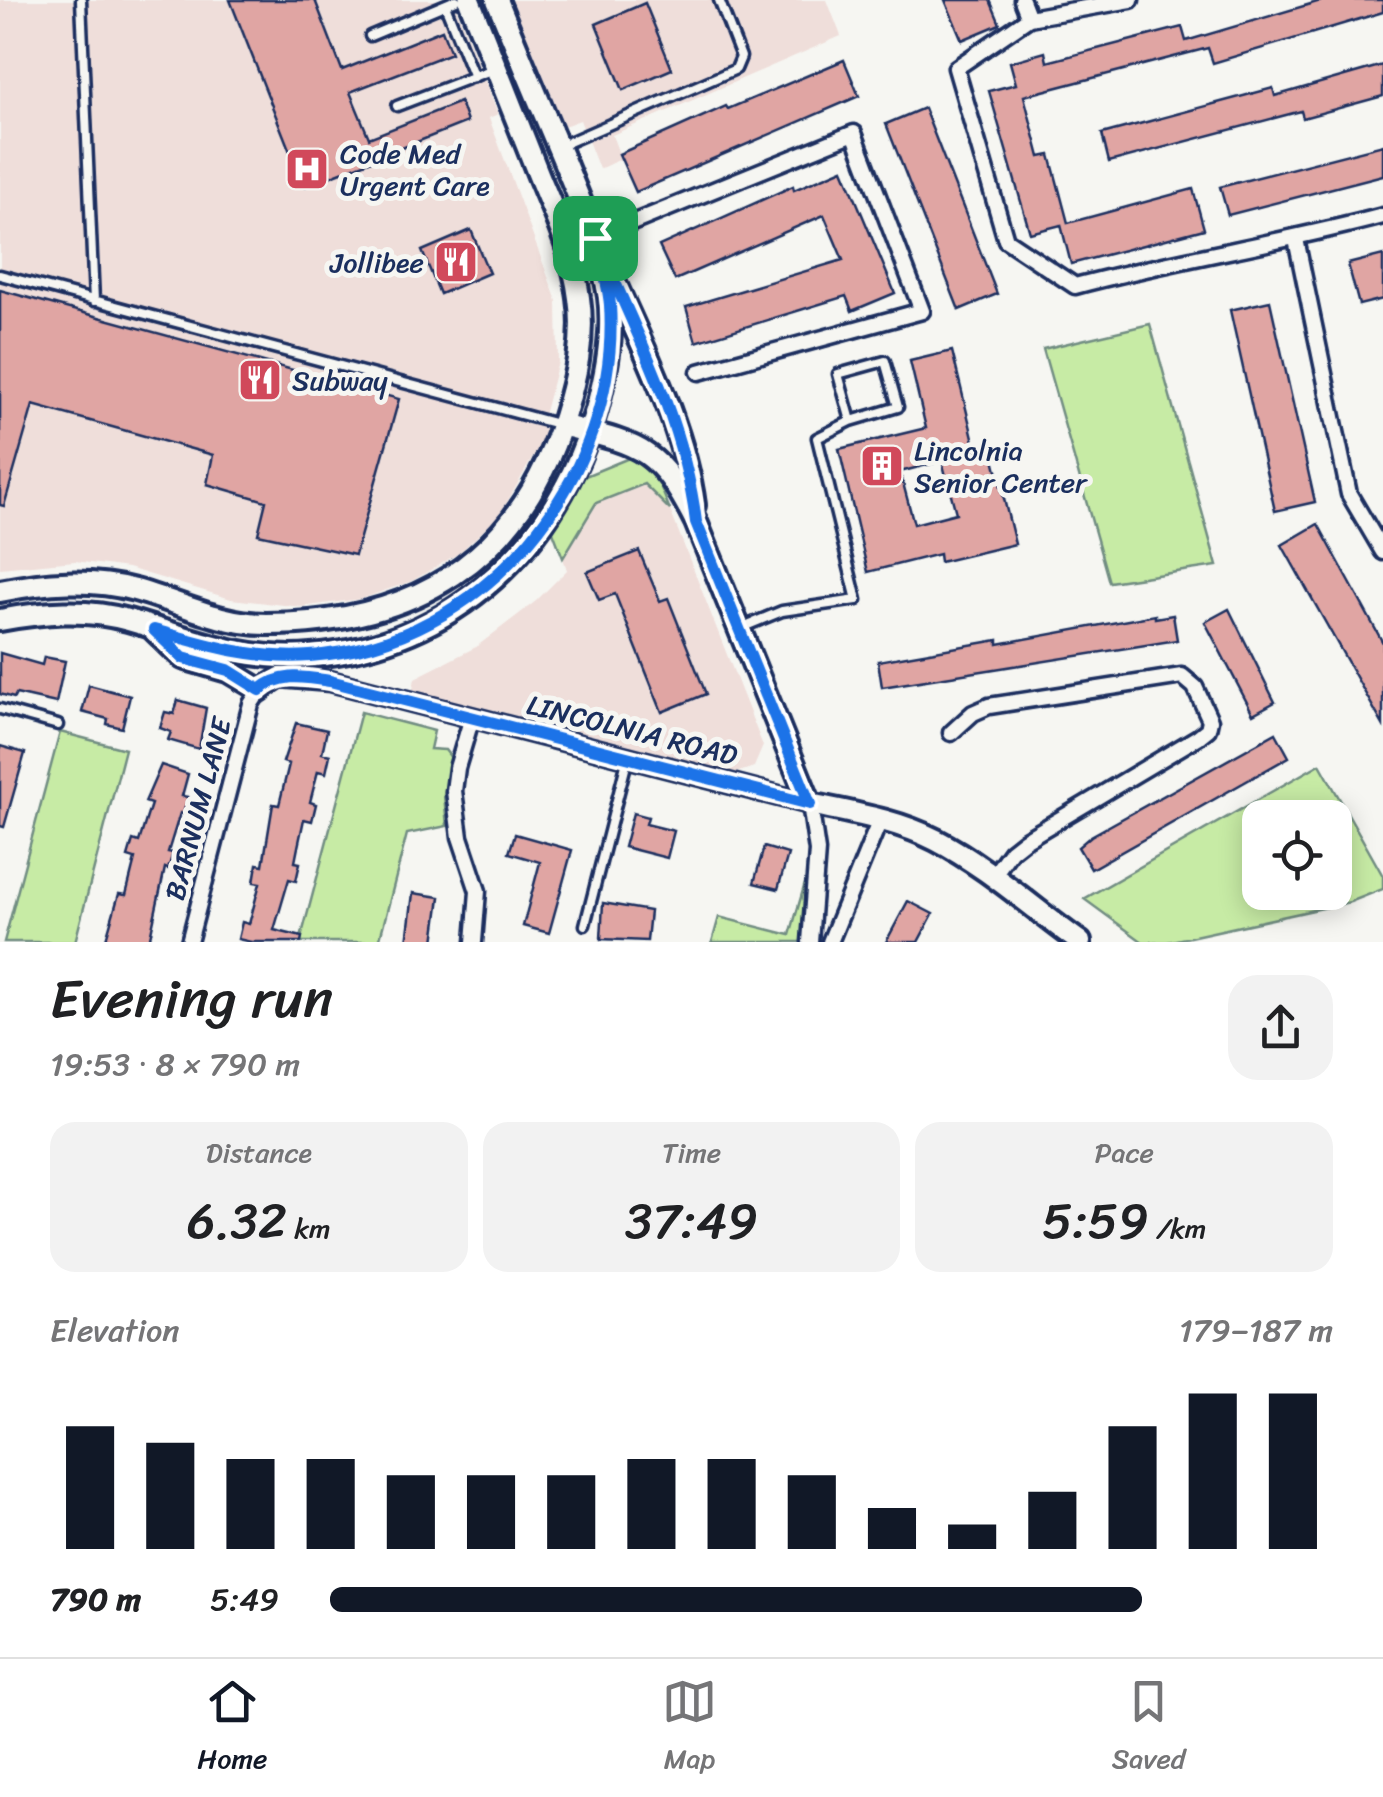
<!DOCTYPE html>
<meta charset="utf-8">
<style>
body{margin:0;font-family:Sriracha,sans-serif;background:#f2f2f2;color:#202124;height:100vh;display:flex;flex-direction:column;font-size:38px;white-space:nowrap}
*{box-sizing:border-box;margin:0}
p{font-size:32px;color:#757577}
.icon{flex:none;width:55px;height:55px;fill:none;stroke:currentColor;stroke-width:2;stroke-linecap:round;stroke-linejoin:round}
.map{position:relative;height:942px;overflow:hidden}
.sheet{display:flex;flex-direction:column;background:#fff;flex:1}
.sheet>*{flex:none}
.buttons{position:absolute;left:1242px;top:800px;display:grid;gap:20px}
.buttons a{display:grid;place-items:center;width:110px;height:110px;border-radius:20px;background:#fff;box-shadow:0 5px 25px #0003;font-size:50px}
.pin{position:absolute;display:grid;place-items:center;width:85px;height:85px;color:#fff;margin:-42px;border-radius:20px;box-shadow:0 5px 15px #0006}
.round{display:grid;place-items:center;flex:none;width:105px;height:105px;border-radius:30px;background:#f2f2f2}
.head{display:flex;align-items:center;justify-content:space-between;height:170px;padding:0 50px}
h1{font-size:55px;font-weight:600;line-height:75px}
.metrics{display:grid;grid-template-columns:repeat(3,1fr);gap:15px;height:170px;padding:10px 50px}
.metrics div{display:grid;align-content:center;border-radius:25px;background:#f2f2f2;text-align:center}
.metrics b{font-size:50px;font-weight:600}
.metrics small{font-size:28px;font-weight:400}
.metrics p{font-size:28px}
.chart{height:280px;padding:20px 50px}
.chart p{display:flex;justify-content:space-between}
.chart svg{width:100%;height:180px;margin-top:10px;stroke:#111827;stroke-width:6}
ul{padding:0 50px;list-style:none;font-size:32px}
li{display:grid;grid-template-columns:160px 120px 1fr;align-items:center;height:75px}
li i{height:25px;border-radius:12px;background:#111827}
.dock{display:flex;justify-content:space-around;align-items:center;height:140px;border-top:2px solid #e0e0e0;background:#fff;font-size:28px;color:#757577}
.dock a{display:grid;justify-items:center;gap:5px}
.dock .selected{color:#111827}
.map>svg:first-child{display:block}
</style>
<div class="map">
<svg width="1383" height="942" viewBox="0 0 1383 942">
<rect width="100%" height="100%" fill="#f6f6f2"/>
<filter id="ink" filterUnits="userSpaceOnUse"><feTurbulence type="fractalNoise" baseFrequency=".01" numOctaves="2"/><feDisplacementMap in="SourceGraphic" scale="20" xChannelSelector="R" yChannelSelector="G"/><feConvolveMatrix kernelMatrix="1 2 1 2 8 2 1 2 1" color-interpolation-filters="sRGB"/></filter>
<g filter="url(#ink)">
<!-- built -->
<g fill="#efdeda">
<polygon points="0,0 453,0 498,114 489,118 557,301 558,362 541,427 548,431 499,516 459,553 412,581 361,599 301,607 231,599 128,568 75,561 0,568"/>
<polygon points="511,0 827,0 841,36 612,135 621,159 599,169 580,120 564,126"/>
<polygon points="644,484 670,510 763,746 754,767 736,773 412,694 415,678 476,647 536,601 567,570 563,558 595,504"/>
</g>
<!-- green -->
<g fill="#c7eba5" stroke="#718d82" stroke-width="2.5" fill-rule="evenodd">
<polygon points="1150,324 1217,566 1109,582 1043,349"/>
<polygon points="646,451 670,510 644,484 596,503 563,558 539,495"/>
<polygon points="361,712 434,731 430,749 445,750 452,759 444,795 447,826 407,834 379,942 300,942"/>
<polygon points="60,732 125,749 75,942 4,942"/>
<path d="M1320,764L1383,876V889L1350,902L1167,942H1143L1084,899ZM1260,818H1335V892H1260Z"/>
<polygon points="810,866 823,868 801,942 712,942 719,917 790,935"/>
</g>
<!-- building -->
<g fill="#e0a5a3" stroke="#1b2f5e" stroke-width="2.5" fill-rule="evenodd">
<polygon points="230,0 315,0 342,70 442,30 451,53 350,92 369,138 460,102 467,122 304,187"/>
<polygon points="945,0 990,0 1000,24 962,40"/>
<polygon points="1324,0 1383,0 1383,12 1213,63 1208,48 1024,96 1040,157 1050,155 1068,223 1193,189 1204,229 1071,264 1061,225 1030,233 989,91 1016,84 1010,62 1045,52 1047,62 1182,27 1186,41"/>
<polygon points="645,3 672,69 623,90 596,24"/>
<polygon points="844,60 859,96 636,192 619,154 726,106 728,109"/>
<polygon points="1383,65 1383,96 1303,118 1301,111 1109,162 1102,134 1273,88 1275,96"/>
<polygon points="924,108 997,294 959,310 886,124"/>
<polygon points="1383,145 1383,175 1228,215 1220,187"/>
<polygon points="843,169 895,293 852,311 846,296 696,342 686,307 843,260 824,215 675,280 659,246 793,186 794,190"/>
<polygon points="471,230 489,273 440,294 422,251"/>
<polygon points="1383,255 1383,299 1359,305 1348,264"/>
<polygon points="0,290 399,399 355,555 258,534 266,501 207,484 213,455 33,405 4,506 0,505"/>
<polygon points="1270,301 1315,502 1275,511 1230,310"/>
<path d="M952,351L978,458L993,454L1015,544L940,562L939,554L868,572L839,449L926,428L910,361ZM942,461L956,513L914,524L900,472Z"/>
<polygon points="1318,524 1383,643 1383,725 1282,545"/>
<polygon points="639,551 660,601 668,598 706,694 662,712 615,594 599,600 587,572"/>
<polygon points="1229,609 1275,702 1253,714 1205,622"/>
<polygon points="1155,615 1155,618 1173,615 1177,640 882,687 878,661 998,640 998,644"/>
<polygon points="0,653 42,665 44,657 65,661 56,703 16,694 14,698 0,694"/>
<polygon points="89,685 130,696 122,728 107,724 108,719 82,712"/>
<polygon points="178,700 206,708 199,749 168,740 171,732 160,728 165,712 174,714"/>
<polygon points="296,723 327,730 322,753 330,755 326,773 318,771 310,802 316,804 312,821 304,819 298,847 295,862 300,863 296,881 289,879 274,930 302,937 301,942 251,942 238,939 242,922 249,924 260,883 254,882 257,864 263,865 273,804 279,805 289,764 283,762"/>
<polygon points="1276,733 1289,757 1091,869 1078,847 1091,836"/>
<polygon points="0,746 25,753 4,827 0,826"/>
<polygon points="161,765 188,774 182,796 188,797 183,814 180,813 168,852 173,853 168,869 165,868 149,942 106,939 119,894 126,895 135,859 128,857 133,840 139,842 151,804 145,802"/>
<polygon points="633,813 648,817 646,824 674,831 667,858 624,847"/>
<polygon points="515,834 572,850 549,933 523,926 540,862 509,853"/>
<polygon points="764,847 788,854 778,889 754,883"/>
<polygon points="413,893 440,897 434,942 407,942"/>
<polygon points="908,901 933,914 918,942 886,942"/>
<polygon points="603,903 650,911 647,941 601,939"/>
</g>
<g fill="none" stroke-linecap="round" stroke-linejoin="round">
<defs>
<g id="service">
<polyline points="81,0 94,301"/>
<polyline points="445,5 474,77"/>
<polyline points="370,36 456,0"/>
<polyline points="397,106 496,68"/>
<polyline points="562,145 736,69 741,57 719,0"/>
<polyline points="0,275 561,425"/>
<polyline points="743,627 782,611 857,600 817,438 851,421 898,407 885,361 838,374 851,421"/>
<polyline points="0,709 58,725"/>
<polyline points="585,925 628,757"/>
</g>
<g id="minor">
<polyline points="1022,0 1029,18"/>
<path d="M1131,0L1029,18L956,68L1006,240L1075,286C1177,259 1281,243 1383,216"/>
<polyline points="595,238 854,133 922,311 699,372"/>
<polyline points="1296,239 1349,494 1383,552"/>
<polyline points="472,717 457,768 454,791 460,837 478,891 474,942"/>
<polyline points="951,733 973,713 989,706 1182,676 1195,687 1210,720 1208,729 1198,737 1025,840 1011,851 993,876"/>
<polyline points="189,942 251,704 260,690"/>
<polyline points="810,942 817,851 810,804"/>
<polyline points="830,942 880,820"/>
</g>
<polyline id="tertiary" points="260,690 280,677 330,681 810,804"/>
<g id="secondary">
<path d="M613,279C644,350 684,427 694,505"/>
<path d="M561,425C640,445 658,446 696,522L810,804C852,813 897,820 936,840C988,867 1032,908 1080,942"/>
<path d="M0,591C45,582 90,578 135,590C179,602 220,624 266,624C414,624 519,561 564,417C576,378 585,338 579,298C574,256 555,215 539,176C516,117 492,59 469,0"/>
<path d="M0,620C42,612 86,608 128,620C192,638 242,662 312,656C456,644 558,544 596,410C606,374 614,334 609,297C602,249 582,206 564,161C541,107 519,54 497,0"/>
<polyline points="155,631 183,658 228,671 260,690"/>
</g>
</defs>
<!-- service casing -->
<use href="#service" stroke="#1b2f5e" stroke-width="15"/>
<!-- minor casing -->
<use href="#minor" stroke="#1b2f5e" stroke-width="21"/>
<!-- tertiary casing -->
<use href="#tertiary" stroke="#1b2f5e" stroke-width="25"/>
<!-- secondary casing -->
<use href="#secondary" stroke="#1b2f5e" stroke-width="28"/>
<!-- service -->
<use href="#service" stroke="#f6f6f2" stroke-width="8"/>
<!-- minor -->
<use href="#minor" stroke="#f6f6f2" stroke-width="14"/>
<!-- tertiary -->
<use href="#tertiary" stroke="#f6f6f2" stroke-width="18"/>
<!-- secondary -->
<use href="#secondary" stroke="#f6f6f2" stroke-width="20"/>
</g>
</g>
<g fill="none" stroke-linecap="round" stroke-linejoin="round" filter="url(#ink)">
<defs>
<path id="route" d="M595,238C635,329 684,422 696,522L810,804L330,681C304,677 281,672 260,690L228,670L183,658L154,630C206,645 255,660 310,656C485,645 621,476 610,305C608,282 601,260 595,238Z"/>
</defs>
<!-- route casing -->
<use href="#route" stroke="#fff" stroke-width="20"/>
<!-- route -->
<use href="#route" stroke="#1a73e8" stroke-width="12"/>
</g>
<!-- icons -->
<defs>
<symbol id="hospital-square" viewBox="-11 -11 22 22"><rect x="-9" y="-9" width="18" height="18" rx="4" fill="#d1495b" stroke="#f6f6f2"/><path d="M-5-5h3v3.5h4V-5h3V5h-3V1.5h-4V5h-3Z" fill="#fff"/></symbol>
<symbol id="restaurant-square" viewBox="-11 -11 22 22"><rect x="-9" y="-9" width="18" height="18" rx="4" fill="#d1495b" stroke="#f6f6f2"/><path d="M-5-6h1v4h1v-4h1v4h1v-4h1v5L-1.5 .5V6h-2V.5L-5-1ZM5-6V6H3V1.5H1.5Q1.5-4 5-6Z" fill="#fff"/></symbol>
<symbol id="building-square" viewBox="-11 -11 22 22"><rect x="-9" y="-9" width="18" height="18" rx="4" fill="#d1495b" stroke="#f6f6f2"/><path d="M-4-6H4V6H1V3H-1V6H-4ZM-2.5-4.3h1.7v1.8h-1.7ZM.8-4.3h1.7v1.8H.8ZM-2.5-1h1.7V.8h-1.7ZM.8-1h1.7V.8H.8Z" fill="#fff"/></symbol>
</defs>
<g fill-rule="evenodd">
<use href="#hospital-square" x="282" y="144" width="50" height="50"/>
<use href="#restaurant-square" x="431" y="237" width="50" height="50"/>
<use href="#restaurant-square" x="235" y="355" width="50" height="50"/>
<use href="#building-square" x="857" y="441" width="50" height="50"/>
</g>
<g text-anchor="middle" dominant-baseline="central" stroke-width="10" stroke-linejoin="round" paint-order="stroke">
<!-- poi labels -->
<g font-size="28" fill="#1b2f5e" stroke="#f6f6f2" text-anchor="start">
<text x="340" y="153">Code Med<tspan x="340" dy="32">Urgent Care</tspan></text>
<text x="424" y="262" text-anchor="end">Jollibee</text>
<text x="292" y="380">Subway</text>
<text x="914" y="450">Lincolnia<tspan x="914" dy="32">Senior Center</tspan></text>
</g>
<!-- street labels -->
<g font-size="28" fill="#1b2f5e" stroke="#f6f6f2">
<text transform="translate(632 730) rotate(14)">LINCOLNIA ROAD</text>
<text transform="translate(198 809) rotate(-75)">BARNUM LANE</text>
</g>
</g>
</svg>
<div class="buttons">
<a><svg class="icon" aria-label="locate" viewBox="0 0 24 24"><circle cx="12" cy="12" r="6"/><path d="M12 2v4M12 18v4M2 12h4M18 12h4"/></svg></a>
</div>
<div class="pin" style="left:595px;top:238px;background:#1e9e55"><svg class="icon" aria-label="arrive" viewBox="0 0 24 24"><path d="M6 21V4h12l-3 4 3 4H6"/></svg></div>
</div>
<section class="sheet">
<div class="head"><div><h1>Evening run</h1><p>19:53 · 8 × 790 m</p></div><a class="round"><svg class="icon" aria-label="share" viewBox="0 0 24 24"><path d="M12 15V3M7 8l5-5 5 5M5 13v7h14v-7"/></svg></a></div>
<div class="metrics">
<div><p>Distance</p><b>6.32<small> km</small></b></div>
<div><p>Time</p><b>37:49</b></div>
<div><p>Pace</p><b>5:59<small> /km</small></b></div>
</div>
<div class="chart"><p><span>Elevation</span>179–187 m</p>
<svg viewBox="0 0 160 44" preserveAspectRatio="none"><path d="M5 44V14M15 44V18M25 44V22M35 44V22M45 44V26M55 44V26M65 44V26M75 44V22M85 44V22M95 44V26M105 44V34M115 44V38M125 44V30M135 44V14M145 44V6M155 44V6"/></svg>
</div>
<ul>
<li><b>790 m</b>5:49<i style="width:81%"></i></li>
</ul>
</section>
<nav class="dock">
<a class="selected"><svg class="icon" aria-label="home" viewBox="0 0 24 24"><path d="M3 11l9-7 9 7M6 9v11h12V9"/></svg>Home</a>
<a><svg class="icon" aria-label="map" viewBox="0 0 24 24"><path d="M3 6l6-2 6 2 6-2v14l-6 2-6-2-6 2zM9 4v14M15 6v14"/></svg>Map</a>
<a><svg class="icon" aria-label="saved" viewBox="0 0 24 24"><path d="M7 4h10v16l-5-4-5 4z"/></svg>Saved</a>
</nav>
